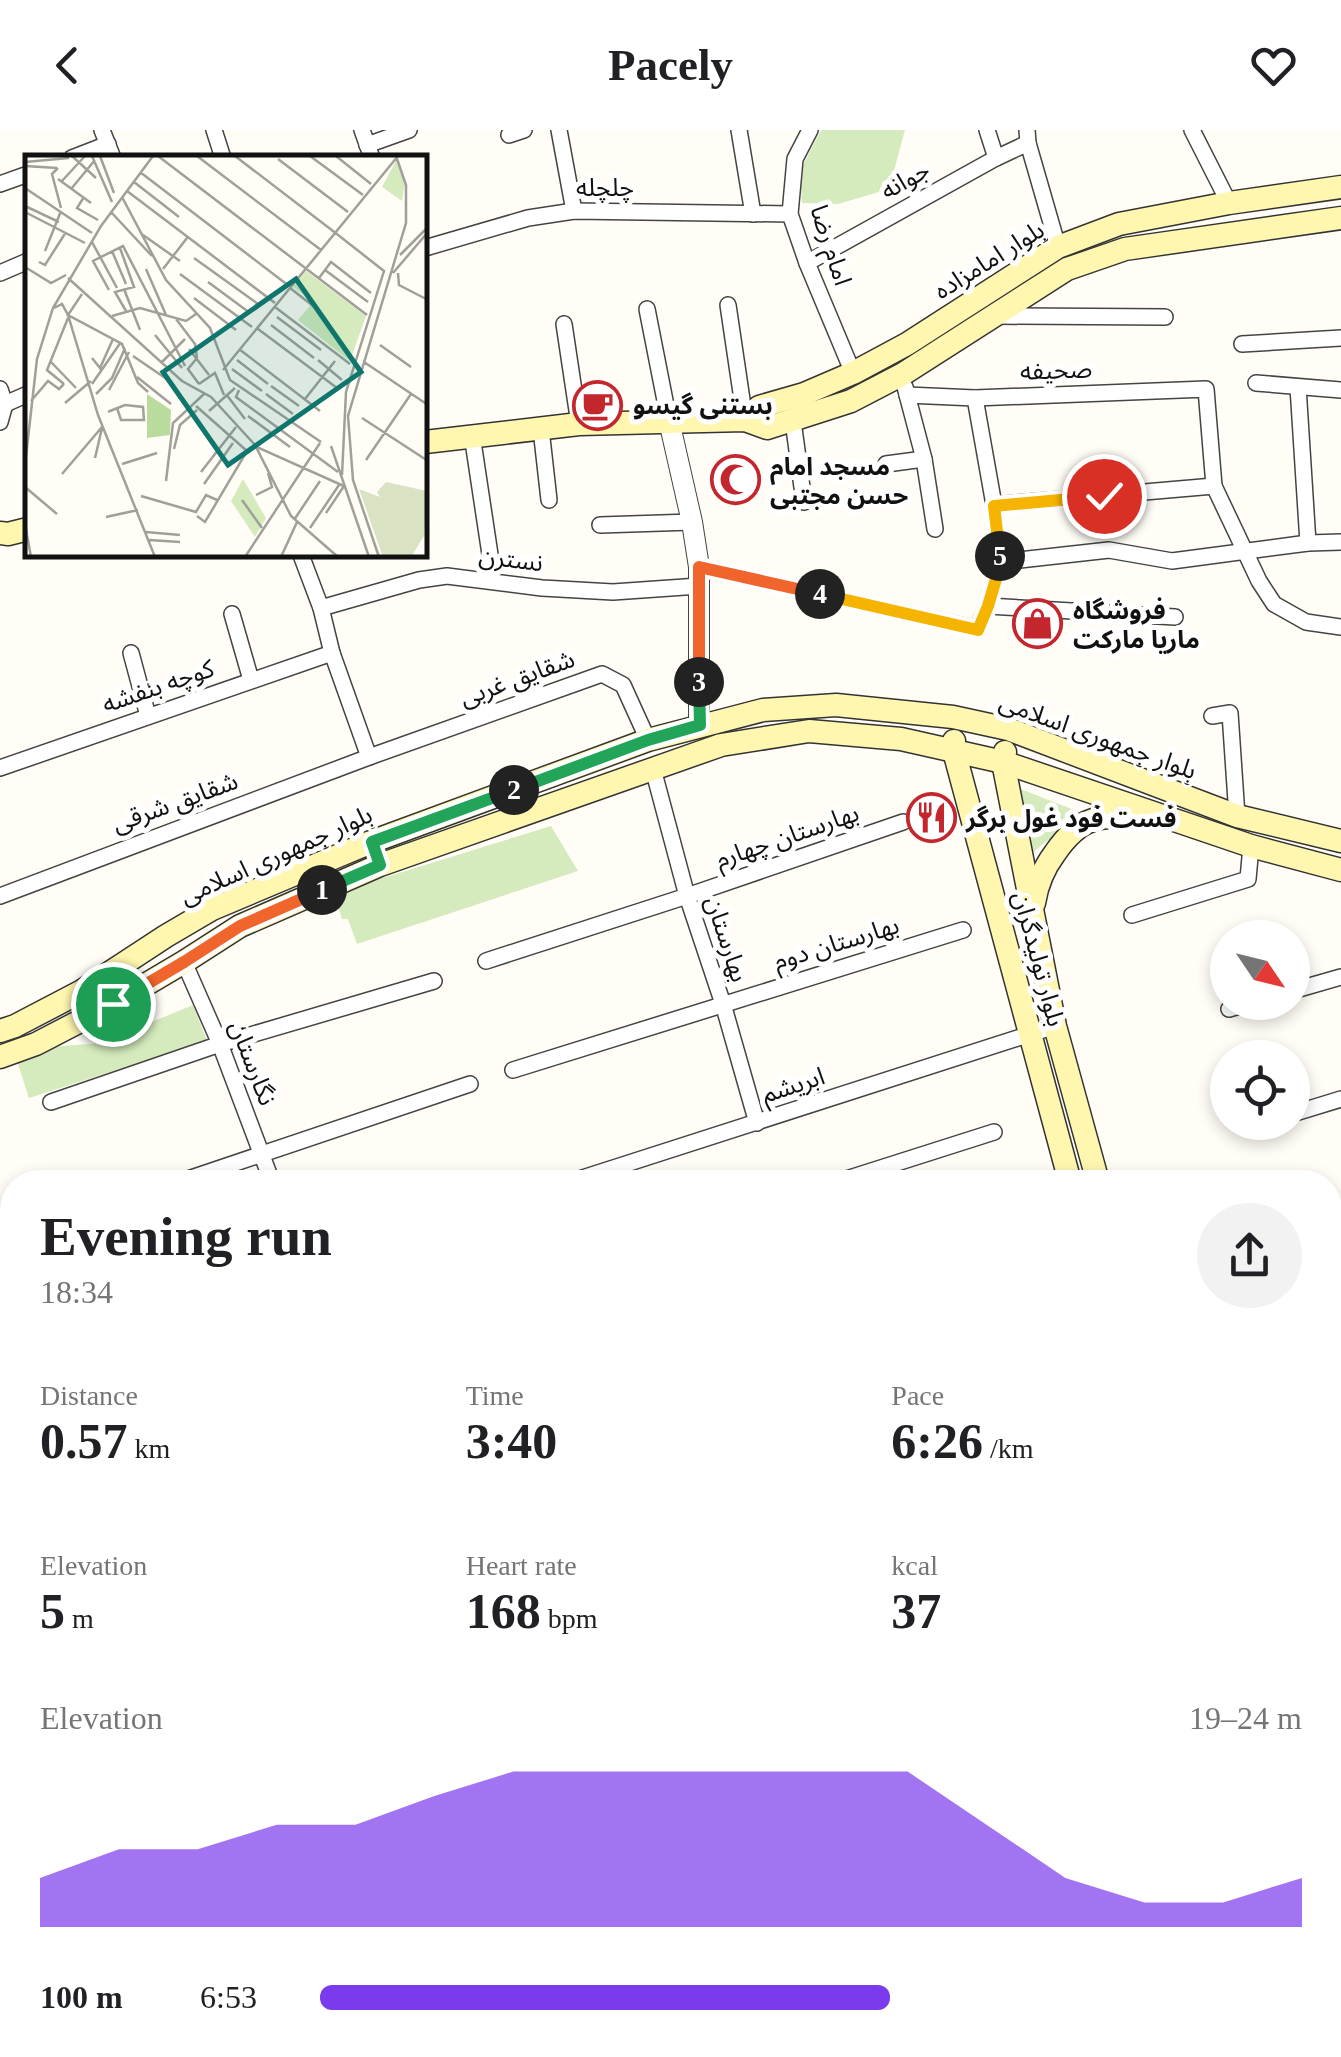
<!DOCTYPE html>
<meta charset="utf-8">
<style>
body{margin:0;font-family:"Times New Roman","Noto Sans Arabic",serif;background:#f2f2f2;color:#202124;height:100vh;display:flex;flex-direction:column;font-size:38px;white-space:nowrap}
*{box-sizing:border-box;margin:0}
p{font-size:32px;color:#757577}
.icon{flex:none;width:55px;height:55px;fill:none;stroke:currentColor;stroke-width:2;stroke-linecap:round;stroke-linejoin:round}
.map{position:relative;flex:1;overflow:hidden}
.details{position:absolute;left:0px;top:1040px;width:1342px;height:888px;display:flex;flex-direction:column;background:#fff;border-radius:40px 40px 0 0;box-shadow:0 5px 15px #0003}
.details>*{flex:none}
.needle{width:65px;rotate:125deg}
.tools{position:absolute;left:1210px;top:790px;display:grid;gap:20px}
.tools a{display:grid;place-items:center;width:100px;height:100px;border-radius:50%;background:#fff;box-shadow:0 5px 15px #0003;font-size:50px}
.pin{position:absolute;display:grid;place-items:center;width:85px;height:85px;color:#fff;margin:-42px;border:5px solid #fff;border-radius:50%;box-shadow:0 2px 10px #0007}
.km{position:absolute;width:50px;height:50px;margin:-25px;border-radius:50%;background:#222;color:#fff;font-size:28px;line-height:50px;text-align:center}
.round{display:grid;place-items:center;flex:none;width:105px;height:105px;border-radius:52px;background:#f2f2f2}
.head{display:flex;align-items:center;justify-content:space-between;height:170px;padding:0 40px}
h1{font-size:55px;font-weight:800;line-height:75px}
.figures{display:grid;grid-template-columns:repeat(3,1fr);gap:15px;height:170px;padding:10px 40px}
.figures div{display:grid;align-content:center}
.figures b{font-size:50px;font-weight:800}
.figures small{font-size:28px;font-weight:400}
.figures p{font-size:28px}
.chart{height:280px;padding:20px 40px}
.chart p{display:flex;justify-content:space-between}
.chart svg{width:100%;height:180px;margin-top:10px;fill:#7c3aed;opacity:.7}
ul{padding:0 40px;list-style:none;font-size:32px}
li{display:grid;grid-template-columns:160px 120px 1fr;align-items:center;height:75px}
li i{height:25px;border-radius:12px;background:#7c3aed}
header{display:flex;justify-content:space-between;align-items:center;height:130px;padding:0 40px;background:#fff;font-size:45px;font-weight:800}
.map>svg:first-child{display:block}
</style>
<header><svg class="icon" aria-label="back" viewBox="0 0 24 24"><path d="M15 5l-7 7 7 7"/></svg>Pacely<svg class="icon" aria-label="heart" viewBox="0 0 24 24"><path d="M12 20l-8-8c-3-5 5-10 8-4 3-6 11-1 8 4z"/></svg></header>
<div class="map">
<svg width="1341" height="1927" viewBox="0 0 1341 1927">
<rect width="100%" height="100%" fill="#fffdf5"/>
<!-- green -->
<g fill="#d5ebbd">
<polygon points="821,0 905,0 889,59 838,74 802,73 800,41"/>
<polygon points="1018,658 1087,685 1065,697 1033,722"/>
<polygon points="551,696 578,741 357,814 348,789 342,789 334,763"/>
<polygon points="193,875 207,911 29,968 16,928 51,917 101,913"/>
<polygon points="197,1915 996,1915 999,1927 206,1927"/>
<polygon points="1082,1915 1304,1915 1308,1927 1049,1927"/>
</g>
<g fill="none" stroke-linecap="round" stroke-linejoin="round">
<defs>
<g id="minor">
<polyline points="102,0 113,28"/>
<polyline points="214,0 223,28"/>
<polyline points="362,0 372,28"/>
<polyline points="559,0 574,81"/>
<polyline points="739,0 753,84"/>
<polyline points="810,0 795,29 790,84 807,133 853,243"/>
<polyline points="987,0 996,28"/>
<polyline points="1027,0 1028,13 1058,117"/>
<polyline points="1192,0 1229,73"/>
<polyline points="509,5 524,0"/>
<polyline points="367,15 409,0"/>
<polyline points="72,28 108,14"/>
<polyline points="0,54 28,44"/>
<polyline points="425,118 528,88 574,81 790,84"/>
<polyline points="807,133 996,28 1028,13"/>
<polyline points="0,143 28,131"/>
<polyline points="728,175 745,290"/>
<polyline points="647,179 669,291"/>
<polyline points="997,186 1165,187"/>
<polyline points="564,194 579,294"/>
<polyline points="1242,214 1341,208"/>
<polyline points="1256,253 1341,260"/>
<polyline points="905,257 924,329 935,399"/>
<polyline points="1298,257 1308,413"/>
<polyline points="0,259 5,274 0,292"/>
<polyline points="907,265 975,268 1206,259 1214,356 1259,451 1274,474 1306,492 1341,497"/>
<polyline points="5,274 28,264"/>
<polyline points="793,291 804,372"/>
<polyline points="541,299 549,370"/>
<polyline points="472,305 491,431"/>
<polyline points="886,334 924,329"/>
<polyline points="994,375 1214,356"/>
<polyline points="600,395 692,392"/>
<polyline points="301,425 321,478 332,523 369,627"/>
<polyline points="1001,432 1109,420 1172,431 1308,413 1341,412"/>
<polyline points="699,437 977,499 988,476 1001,432 994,375 975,268"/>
<polyline points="988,476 1175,487"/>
<polyline points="321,478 419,450 447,446 542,458 613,462 699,456"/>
<polyline points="232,484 251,550"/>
<polyline points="131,523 148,586"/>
<polyline points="1212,586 1230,583 1237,686"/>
<polyline points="0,638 332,523"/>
<polyline points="653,639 687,766 723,874 757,993"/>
<polyline points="0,766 369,627 602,544 623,555 648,610"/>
<polyline points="1132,785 1248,749 1251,716"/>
<polyline points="486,831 687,766 903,692"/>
<polyline points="184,832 220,914 272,1052"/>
<polyline points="1292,861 1341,847"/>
<polyline points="1229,879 1253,872"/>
<polyline points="513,940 963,800"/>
<polyline points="51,972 220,914 434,851"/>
<polyline points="1292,984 1341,969"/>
<polyline points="1258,995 1266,992"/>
<polyline points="179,1052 470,954"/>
<polyline points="570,1052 1055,896"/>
<polyline points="837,1052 994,1002"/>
<polyline points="0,1112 12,1108"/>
<polyline points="1330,1117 1341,1113"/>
<polyline points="0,1228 12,1224"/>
<polyline points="1330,1245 1341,1242"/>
<polyline points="0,1331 12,1327"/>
<polyline points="0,1453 12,1449"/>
<polyline points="1330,1537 1341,1533"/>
<polyline points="0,1577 12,1574"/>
<polyline points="1330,1805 1341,1802"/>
<polyline points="928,1927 964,1915"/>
</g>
<polyline id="tertiary" points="669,291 692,392 699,437 699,595"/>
<g id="secondary">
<polyline points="745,290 759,277 804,264 853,243 907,214 1058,117 1119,94 1229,73 1341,57"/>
<polyline points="425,312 579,294 745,290 767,298 851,271 903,244 1067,139 1125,119 1341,88"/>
<polyline points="0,403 8,404 28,399"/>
<polyline points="954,611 954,621 1070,1052"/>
<polyline points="1005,622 1003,632 1055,896 1098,1052"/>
<path d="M1034,773C1037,754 1043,739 1055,723C1081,685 1100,685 1143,688"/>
<polyline points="0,901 15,896 82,861 166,806 212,779 371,712 648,610 763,580 836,575 953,587 1008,599 1237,686 1341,711"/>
<polyline points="0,927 36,914 113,874 184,832 240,796 380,735 721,615 809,601 901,609 1003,632 1251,716 1341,740"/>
<polyline points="0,1697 12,1711"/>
<polyline points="0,1742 12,1756"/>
<polyline points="1330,1835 1341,1872"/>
<polyline points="143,1915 152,1927"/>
<polyline points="178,1915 187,1927"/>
<polyline points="1322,1915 1325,1927"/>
</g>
</defs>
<!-- minor casing -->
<use href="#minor" stroke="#444" stroke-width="18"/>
<!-- tertiary casing -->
<use href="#tertiary" stroke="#444" stroke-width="22"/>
<!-- secondary casing -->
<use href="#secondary" stroke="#333" stroke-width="25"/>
<!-- minor -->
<use href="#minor" stroke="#fff" stroke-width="15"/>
<!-- tertiary -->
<use href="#tertiary" stroke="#fff" stroke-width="20"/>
<!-- secondary -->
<use href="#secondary" stroke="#fff6b0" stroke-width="22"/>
<!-- rail -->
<g stroke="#c4262e" stroke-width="5">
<polyline points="0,1858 12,1873"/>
<polyline points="44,1915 53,1927"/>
<polyline points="63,1915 72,1927"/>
</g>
</g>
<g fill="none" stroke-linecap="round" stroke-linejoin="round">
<defs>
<polyline id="split-1" points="113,874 184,832 240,796 322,760"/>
<polyline id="split-2" points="322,760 380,735 372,712 514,660"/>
<polyline id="split-3" points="514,660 648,610 700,595 699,552"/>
<polyline id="split-4" points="699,552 699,437 820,464"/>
<polyline id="split-5" points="820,464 978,500 988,476 1001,432 1000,426"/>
<polyline id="split-6" points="1000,426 994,376 1104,366"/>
</defs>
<!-- split-1 casing -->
<use href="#split-1" stroke="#fff" stroke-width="20"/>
<!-- split-2 casing -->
<use href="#split-2" stroke="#fff" stroke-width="20"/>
<!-- split-3 casing -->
<use href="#split-3" stroke="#fff" stroke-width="20"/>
<!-- split-4 casing -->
<use href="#split-4" stroke="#fff" stroke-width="20"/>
<!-- split-5 casing -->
<use href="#split-5" stroke="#fff" stroke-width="20"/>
<!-- split-6 casing -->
<use href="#split-6" stroke="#fff" stroke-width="20"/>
<!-- split-1 -->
<use href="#split-1" stroke="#f0652b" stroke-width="12"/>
<!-- split-2 -->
<use href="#split-2" stroke="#22a559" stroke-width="12"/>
<!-- split-3 -->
<use href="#split-3" stroke="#22a559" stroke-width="12"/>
<!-- split-4 -->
<use href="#split-4" stroke="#f0652b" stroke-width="12"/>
<!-- split-5 -->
<use href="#split-5" stroke="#f5b400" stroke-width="12"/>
<!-- split-6 -->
<use href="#split-6" stroke="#f5b400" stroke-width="12"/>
</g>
<!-- icons -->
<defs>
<symbol id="cafe-ring" viewBox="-11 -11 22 22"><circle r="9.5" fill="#fff" stroke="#c4262e" stroke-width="1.5"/><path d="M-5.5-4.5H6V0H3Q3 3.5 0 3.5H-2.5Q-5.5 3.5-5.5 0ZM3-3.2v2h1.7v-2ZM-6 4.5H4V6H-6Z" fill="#c4262e"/></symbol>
<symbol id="mosque-ring" viewBox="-11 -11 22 22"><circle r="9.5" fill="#fff" stroke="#c4262e" stroke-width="1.5"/><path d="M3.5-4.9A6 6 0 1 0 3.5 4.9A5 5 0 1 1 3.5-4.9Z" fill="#c4262e"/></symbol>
<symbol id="shop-ring" viewBox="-11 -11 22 22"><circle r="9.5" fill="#fff" stroke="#c4262e" stroke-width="1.5"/><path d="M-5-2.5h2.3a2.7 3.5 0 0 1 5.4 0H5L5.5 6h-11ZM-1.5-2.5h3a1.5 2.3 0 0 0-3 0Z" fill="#c4262e"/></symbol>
<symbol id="restaurant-ring" viewBox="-11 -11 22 22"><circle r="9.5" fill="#fff" stroke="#c4262e" stroke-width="1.5"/><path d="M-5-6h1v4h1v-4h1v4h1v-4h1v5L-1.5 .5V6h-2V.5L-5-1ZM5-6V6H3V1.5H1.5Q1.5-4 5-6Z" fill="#c4262e"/></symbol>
</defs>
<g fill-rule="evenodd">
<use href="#cafe-ring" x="570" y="248" width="55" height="55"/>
<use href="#mosque-ring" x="708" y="322" width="55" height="55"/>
<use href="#shop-ring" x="1010" y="466" width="55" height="55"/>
<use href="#restaurant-ring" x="904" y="660" width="55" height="55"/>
</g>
<g text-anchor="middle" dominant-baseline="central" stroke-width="10" stroke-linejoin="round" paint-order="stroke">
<!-- street labels -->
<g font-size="25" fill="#111" stroke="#fff">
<text transform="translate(905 50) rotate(-29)">جوانه</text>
<text x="605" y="57">چلچله</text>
<text transform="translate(831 115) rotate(72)">امام رضا</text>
<text transform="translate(989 130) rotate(-32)">بلوار امامزاده</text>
<text transform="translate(1056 240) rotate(-2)">صحیفه</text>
<text transform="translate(511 429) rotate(7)">نسترن</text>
<text transform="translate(517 548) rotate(-20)">شقایق غربی</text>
<text transform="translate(158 556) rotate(-19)">کوچه بنفشه</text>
<text transform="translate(1098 606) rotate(20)">بلوار جمهوری اسلامی</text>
<text transform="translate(175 672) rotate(-20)">شقایق شرقی</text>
<text transform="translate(787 706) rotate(-19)">بهارستان چهارم</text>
<text transform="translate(276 725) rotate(-24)">بلوار جمهوری اسلامی</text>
<text transform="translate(727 809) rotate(72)">بهارستان</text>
<text transform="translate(836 813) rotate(-17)">بهارستان دوم</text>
<text transform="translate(1039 829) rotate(75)">بلوار تولیدگران</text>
<text transform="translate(253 933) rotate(69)">نگارستان</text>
<text transform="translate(793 955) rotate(-18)">ابریشم</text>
</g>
<!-- poi labels -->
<g font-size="25" font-weight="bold" fill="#111" stroke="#fff" text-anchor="start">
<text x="633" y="275">بستنی گیسو</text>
<text x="770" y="336">مسجد امام<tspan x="770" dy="29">حسن مجتبی</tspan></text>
<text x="1073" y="480">فروشگاه<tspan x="1073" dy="29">ماریا مارکت</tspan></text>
<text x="966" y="688">فست فود غول برگر</text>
</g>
</g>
<!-- overview -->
<g transform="translate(25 25)">
<rect width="402" height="402" fill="#fffdf5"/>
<path d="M372,4L380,27L377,46L357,32ZM281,116L341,161L325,206L273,165L288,147L268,132ZM218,324L241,363L230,382L206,346Z" fill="#d5ebbd"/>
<path d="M122,239L146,255L145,280L122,283Z" fill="#b9dc9c"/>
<path d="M361,327L402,336L399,381L386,402H358L334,334L355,342L352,337Z" fill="#d9e3c4"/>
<path fill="none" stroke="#a09f9a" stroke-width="2.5" d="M47,1L71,23M67,1L87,47M75,1L89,38M133,1L342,160M172,1L296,95M210,1L308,76M285,1L338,40M311,1L346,29M253,4L323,57M0,7L44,3M0,11L32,13M33,13L27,19L36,53M115,17L264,131M33,24L66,48M36,27L60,1M109,27L154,62M0,33L67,78M46,34L70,5M102,36L250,148M59,42L52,53L73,65M97,42L141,125L185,173L205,225L296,287M0,51L34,67M0,57L60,88M86,57L127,101M308,76L359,116L321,237L317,320M118,80L155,106M67,87L92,133M95,93L109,132L90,137L101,156M20,96L36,56M87,96L101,129M375,100L403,72M169,103L233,149M14,107L20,110L41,77M0,112L26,128L41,120M121,114L141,160M138,114L162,83M300,115L343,147M368,118L403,77M373,118L374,130L403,145M155,119L227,172M43,123L157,226L186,242L230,290L266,361L313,402M294,123L306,107L346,138M183,127L225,158M265,133L292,154M99,134L115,175M84,135L68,106L98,91L160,211M57,139L43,160L97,189L113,228L123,237M169,143L211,175M250,152L325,209M29,153L37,149L43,160L73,260L130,402M87,161L115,153L161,166L171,159M252,162L296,195M151,164L170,189L172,203M246,170L289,203M233,174L312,233M130,180L157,213M355,190L386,212M164,194L184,220M214,194L295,256M108,201L146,227M67,203L75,213L88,184M172,203L163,214L174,229M212,205L243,229M293,205L317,225M26,207L51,233M339,207L403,250M136,208L160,184M207,214L237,236M198,215L373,1M112,222L146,249M39,229L22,215L43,163M67,229L96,187M174,229L190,218L199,240M246,231L274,251M84,235L104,197M214,235L211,242L313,317M71,239L87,223L100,193M201,239L220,264M241,239L268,259M280,244L310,206M6,246L23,226L34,234L39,229M40,248L66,226M171,251L222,296M184,256L210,233M83,257L85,256L100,250L118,252L119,265H96L92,253M223,261L265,292M337,263L403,306M306,291L344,402M149,294L155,270L172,255M70,303L77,273M341,305L386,239M97,309L132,298M0,310L12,204L28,153L76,71L128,1M176,317L211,272M37,319L77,272M141,326L148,268L179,239M179,329L208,288M0,332L32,359M231,340L247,332L243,318M116,341L171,357L181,340L192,345M217,345L237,373M301,358L319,331M172,361L180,367L222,296L232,292L321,332M81,362L113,355M269,365L295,326M0,369L6,402M285,373L314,330M121,377L155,380M124,385L155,387M220,402L295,288M256,402L272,367M354,402L328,325L323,261L381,68V30L371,1"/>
<path fill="#0f766e" fill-opacity="0.15" stroke="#0f766e" stroke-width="5" d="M271,124L336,217L203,310L138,217Z"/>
<rect width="402" height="402" fill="none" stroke="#111" stroke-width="5"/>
</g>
</svg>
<div class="tools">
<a><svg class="needle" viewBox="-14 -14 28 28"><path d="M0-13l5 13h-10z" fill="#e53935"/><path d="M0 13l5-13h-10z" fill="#757577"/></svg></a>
<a><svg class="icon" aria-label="locate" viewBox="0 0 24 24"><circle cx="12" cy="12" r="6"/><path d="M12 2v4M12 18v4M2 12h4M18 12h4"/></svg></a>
</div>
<div class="pin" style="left:113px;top:874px;background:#1e9e55"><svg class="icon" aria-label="arrive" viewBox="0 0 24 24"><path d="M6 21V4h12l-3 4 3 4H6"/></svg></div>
<div class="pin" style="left:1104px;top:366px;background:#d93025"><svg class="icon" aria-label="check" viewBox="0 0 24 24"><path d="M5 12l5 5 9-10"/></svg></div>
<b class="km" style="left:322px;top:760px">1</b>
<b class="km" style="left:514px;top:660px">2</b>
<b class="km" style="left:699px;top:552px">3</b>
<b class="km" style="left:820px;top:464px">4</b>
<b class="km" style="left:1000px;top:426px">5</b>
<section class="details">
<div class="head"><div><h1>Evening run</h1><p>18:34</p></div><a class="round"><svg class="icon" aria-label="share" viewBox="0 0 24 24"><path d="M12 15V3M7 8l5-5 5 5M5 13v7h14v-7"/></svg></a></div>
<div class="figures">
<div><p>Distance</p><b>0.57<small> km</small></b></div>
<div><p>Time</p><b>3:40</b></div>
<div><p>Pace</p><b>6:26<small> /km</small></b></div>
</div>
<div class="figures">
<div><p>Elevation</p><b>5<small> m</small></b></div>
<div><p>Heart rate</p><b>168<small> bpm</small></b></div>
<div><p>kcal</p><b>37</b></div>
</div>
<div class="chart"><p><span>Elevation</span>19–24 m</p>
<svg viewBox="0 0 160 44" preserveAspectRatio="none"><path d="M0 44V32L10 25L20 25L30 19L40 19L50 12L60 6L70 6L80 6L90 6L100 6L110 6L120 19L130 32L140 38L150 38L160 32V44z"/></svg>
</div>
<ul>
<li><b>100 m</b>6:53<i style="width:58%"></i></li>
</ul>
</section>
</div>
